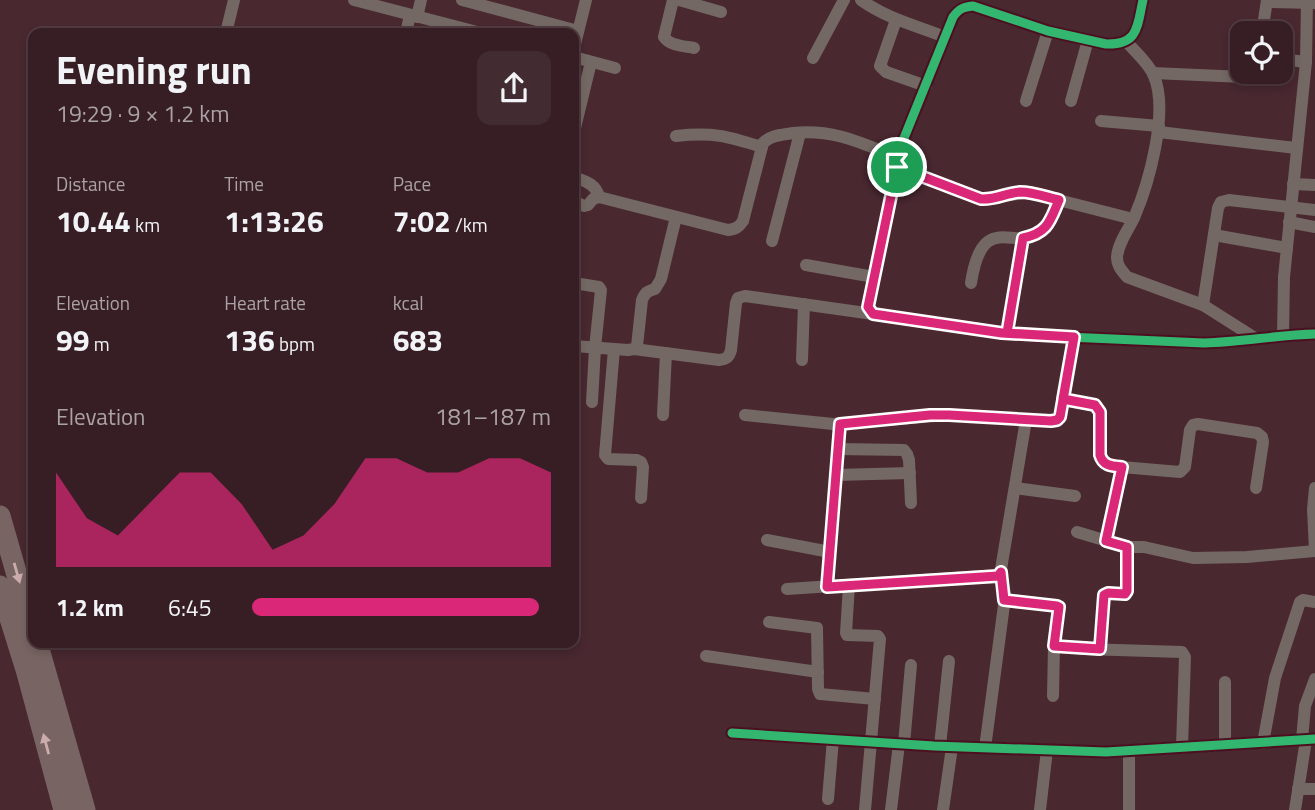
<!DOCTYPE html>
<meta charset="utf-8">
<style>
body{margin:0;font-family:"Titillium Web",sans-serif;background:#422b31;color:#f1f3f6;height:100vh;display:flex;flex-direction:column;font-size:26px;white-space:nowrap}
*{box-sizing:border-box;margin:0}
p{font-size:23px;color:#aaa2a6}
.icon{flex:none;width:38px;height:38px;fill:none;stroke:currentColor;stroke-width:2;stroke-linecap:round;stroke-linejoin:round}
.map{position:relative;flex:1;overflow:hidden}
.details{position:absolute;left:28px;top:28px;width:551px;height:620px;display:flex;flex-direction:column;background:#371e24;border-radius:14px;box-shadow:0 4px 10px #0003,0 0 0 2px #513c41}
.details>*{flex:none}
.buttons{position:absolute;left:1230px;top:21px;display:grid;gap:14px}
.buttons a{display:grid;place-items:center;width:63px;height:63px;border-radius:14px;background:#371e24;box-shadow:0 4px 10px #0003,0 0 0 2px #513c41;font-size:35px}
.pin{position:absolute;display:grid;place-items:center;width:60px;height:60px;color:#fff;margin:-30px;border:4px solid #fff;border-radius:50%;box-shadow:0 2px 7px #0007}
.round{display:grid;place-items:center;flex:none;width:74px;height:74px;border-radius:14px;background:#422b31}
.head{display:flex;align-items:center;justify-content:space-between;height:119px;padding:0 28px}
h1{font-size:38px;font-weight:700;line-height:52px}
.figures{display:grid;grid-template-columns:repeat(3,1fr);gap:10px;height:119px;padding:7px 28px}
.figures div{display:grid;align-content:center}
.figures b{font-size:30px;font-weight:700}
.figures small{font-size:19px;font-weight:400}
.figures p{font-size:19px}
.chart{height:196px;padding:14px 28px}
.chart p{display:flex;justify-content:space-between}
.chart svg{width:100%;height:126px;margin-top:7px;fill:#db2777;opacity:.7}
ul{padding:0 28px;list-style:none;font-size:23px}
li{display:grid;grid-template-columns:112px 84px 1fr;align-items:center;height:52px}
li i{height:18px;border-radius:9px;background:#db2777}
.map>svg:first-child{display:block}
</style>
<div class="map">
<svg width="1315" height="810" viewBox="0 0 1315 810">
<rect width="100%" height="100%" fill="#492830"/>
<g fill="none" stroke-linecap="round" stroke-linejoin="round">
<!-- street -->
<g stroke="#736863" stroke-width="12">
<polyline points="354,0 481,33"/>
<polyline points="462,0 578,31"/>
<path d="M673,0L664,37C670,46 684,46 694,48"/>
<polyline points="679,0 721,12"/>
<path d="M861,0C888,19 915,25 945,37"/>
<path d="M1143,0C1137,26 1139,45 1106,44L1048,31L973,6C963,7 959,9 953,17L902,143L868,307L873,314L1022,335L1204,343C1241,342 1278,335 1315,334"/>
<polyline points="1267,2 1315,3"/>
<polyline points="417,17 421,0"/>
<polyline points="896,20 880,66 886,72 926,86"/>
<polyline points="226,33 234,0"/>
<polyline points="406,33 410,15"/>
<polyline points="1262,33 1267,0"/>
<path d="M1127,42C1135,52 1149,63 1154,76C1169,112 1149,183 1134,218C1128,230 1117,245 1117,258C1117,266 1122,271 1127,277L1203,305L1255,338"/>
<polyline points="574,48 586,0"/>
<polyline points="574,57 615,68"/>
<polyline points="813,58 844,0"/>
<polyline points="1281,59 1306,62"/>
<polyline points="1153,73 1244,77 1253,76 1256,72"/>
<polyline points="1026,101 1048,31"/>
<polyline points="1071,101 1088,40"/>
<polyline points="1101,121 1159,126"/>
<polyline points="574,132 591,62"/>
<polyline points="1159,132 1296,148"/>
<path d="M676,136C713,132 727,136 762,147"/>
<path d="M897,167L981,199C998,200 1014,192 1031,193L1133,219"/>
<path d="M574,177C585,181 596,184 599,197"/>
<polyline points="1293,184 1315,185"/>
<path d="M574,201L584,206L588,205L593,199L599,197L728,230C736,229 739,227 743,221L763,143C771,135 782,135 793,133C835,129 861,143 899,158"/>
<polyline points="1289,222 1315,227"/>
<polyline points="1214,235 1287,248"/>
<polyline points="772,241 800,133"/>
<polyline points="806,265 874,277"/>
<polyline points="574,283 599,287 601,290 595,348 592,402"/>
<path d="M971,283C983,205 1018,257 1044,229C1051,222 1055,209 1059,200"/>
<polyline points="1203,305 1218,208 1221,202 1229,200 1315,210"/>
<polyline points="1007,333 1023,238"/>
<polyline points="1283,336 1284,277 1306,62 1307,0"/>
<path d="M574,346L628,350L634,349L637,346L642,300C645,293 647,291 655,289L661,279L676,217"/>
<polyline points="614,349 605,455 608,459 637,460 641,462 643,467 641,498"/>
<path d="M634,349L719,360C727,359 729,357 731,350L736,303L738,298L745,296L873,314"/>
<polyline points="802,360 804,304"/>
<polyline points="1064,399 1095,405 1100,412 1100,455 1105,464 1110,466 1180,472 1185,467 1190,430 1193,425 1198,424 1257,433 1262,437 1263,442 1256,488"/>
<polyline points="663,415 666,353"/>
<polyline points="745,415 833,424 949,415 1051,421 1057,420 1060,417 1074,337"/>
<polyline points="838,449 904,450 907,454 909,460 911,503"/>
<polyline points="836,475 910,473"/>
<polyline points="1015,488 1075,496"/>
<polyline points="1077,532 1127,547 1144,547 1193,558 1247,557 1315,551"/>
<polyline points="767,540 830,552"/>
<polyline points="1106,541 1123,467"/>
<polyline points="1315,551 1313,509 1315,488"/>
<polyline points="849,585 846,633 847,635 878,636 880,639 865,810"/>
<polyline points="827,587 840,424"/>
<polyline points="787,589 1000,575 1026,420"/>
<polyline points="1004,599 1057,606 1059,607 1054,646 1053,696"/>
<polyline points="769,622 817,628 818,689 820,694 875,699"/>
<polyline points="1054,646 1084,649 1182,652 1185,657 1182,747"/>
<polyline points="1100,649 1104,595 1108,593 1125,594 1127,591 1127,547"/>
<polyline points="706,656 818,672"/>
<polyline points="1225,682 1225,745"/>
<polyline points="732,733 934,746 1106,752 1315,739"/>
<polyline points="1302,740 1305,706 1315,679"/>
<polyline points="1263,743 1275,678 1300,602 1303,600 1315,602"/>
<polyline points="904,744 911,665"/>
<polyline points="940,746 949,661"/>
<polyline points="985,748 1004,605 1005,594 1001,572"/>
<polyline points="1129,750 1129,810"/>
<polyline points="1298,789 1315,789"/>
<polyline points="828,799 833,739"/>
<polyline points="891,810 899,744"/>
<polyline points="943,810 952,747"/>
<polyline points="1040,810 1047,750"/>
<polyline points="1295,810 1306,740"/>
</g>
<!-- primary -->
<g stroke="#786563" stroke-width="21">
<polyline points="0,516 33,631"/>
<polyline points="0,586 27,673 64,810"/>
<polyline points="37,642 85,810"/>
</g>
<defs>
<g id="cycleway">
<path d="M1143,0C1137,26 1139,45 1106,44L1048,31L973,6C963,7 959,9 953,17L902,143L868,307L873,314L1022,335L1204,343C1241,342 1278,335 1315,334"/>
<polyline points="732,733 934,746 1106,752 1315,739"/>
</g>
</defs>
<!-- cycleway casing -->
<use href="#cycleway" stroke="#4b0f20" stroke-width="13"/>
<!-- cycleway -->
<use href="#cycleway" stroke="#33b770" stroke-width="9"/>
</g>
<!-- one-way arrows -->
<defs><path id="oneway-solid" d="M-6-.8H1V-3.2L6.5 0L1 3.2V.8H-6Z" transform="scale(1.75)"/></defs>
<g fill="#ccabae">
<use href="#oneway-solid" transform="translate(17 573) rotate(74)"/>
<use href="#oneway-solid" transform="translate(46 744) rotate(-105)"/>
</g>
<g fill="none" stroke-linecap="round" stroke-linejoin="round">
<defs>
<path id="route" d="M897,167L868,307L873,314L1002,333L1074,337L1060,417L1057,420L1051,421L949,415H930L840,424L827,587L998,576L1001,572L1004,600L1057,606L1059,607L1054,646L1100,649L1104,595L1108,593L1125,594L1127,591V547L1106,541L1122,467C1112,466 1103,466 1100,455V412L1095,405L1063,399L1074,337L1007,333L1023,238C1048,233 1050,221 1059,200C1046,197 1033,192 1020,192C1006,193 995,200 981,199L897,167"/>
</defs>
<!-- route casing -->
<use href="#route" stroke="#fff" stroke-width="14"/>
<!-- route -->
<use href="#route" stroke="#db2777" stroke-width="9"/>
</g>
</svg>
<div class="buttons">
<a><svg class="icon" aria-label="locate" viewBox="0 0 24 24"><circle cx="12" cy="12" r="6"/><path d="M12 2v4M12 18v4M2 12h4M18 12h4"/></svg></a>
</div>
<div class="pin" style="left:897px;top:167px;background:#1e9e55"><svg class="icon" aria-label="arrive" viewBox="0 0 24 24"><path d="M6 21V4h12l-3 4 3 4H6"/></svg></div>
<section class="details">
<div class="head"><div><h1>Evening run</h1><p>19:29 · 9 × 1.2 km</p></div><a class="round"><svg class="icon" aria-label="share" viewBox="0 0 24 24"><path d="M12 15V3M7 8l5-5 5 5M5 13v7h14v-7"/></svg></a></div>
<div class="figures">
<div><p>Distance</p><b>10.44<small> km</small></b></div>
<div><p>Time</p><b>1:13:26</b></div>
<div><p>Pace</p><b>7:02<small> /km</small></b></div>
</div>
<div class="figures">
<div><p>Elevation</p><b>99<small> m</small></b></div>
<div><p>Heart rate</p><b>136<small> bpm</small></b></div>
<div><p>kcal</p><b>683</b></div>
</div>
<div class="chart"><p><span>Elevation</span>181–187 m</p>
<svg viewBox="0 0 160 44" preserveAspectRatio="none"><path d="M0 44V11L10 27L20 33L30 22L40 11L50 11L60 22L70 38L80 33L90 22L100 6L110 6L120 11L130 11L140 6L150 6L160 11V44z"/></svg>
</div>
<ul>
<li><b>1.2 km</b>6:45<i style="width:96%"></i></li>
</ul>
</section>
</div>
